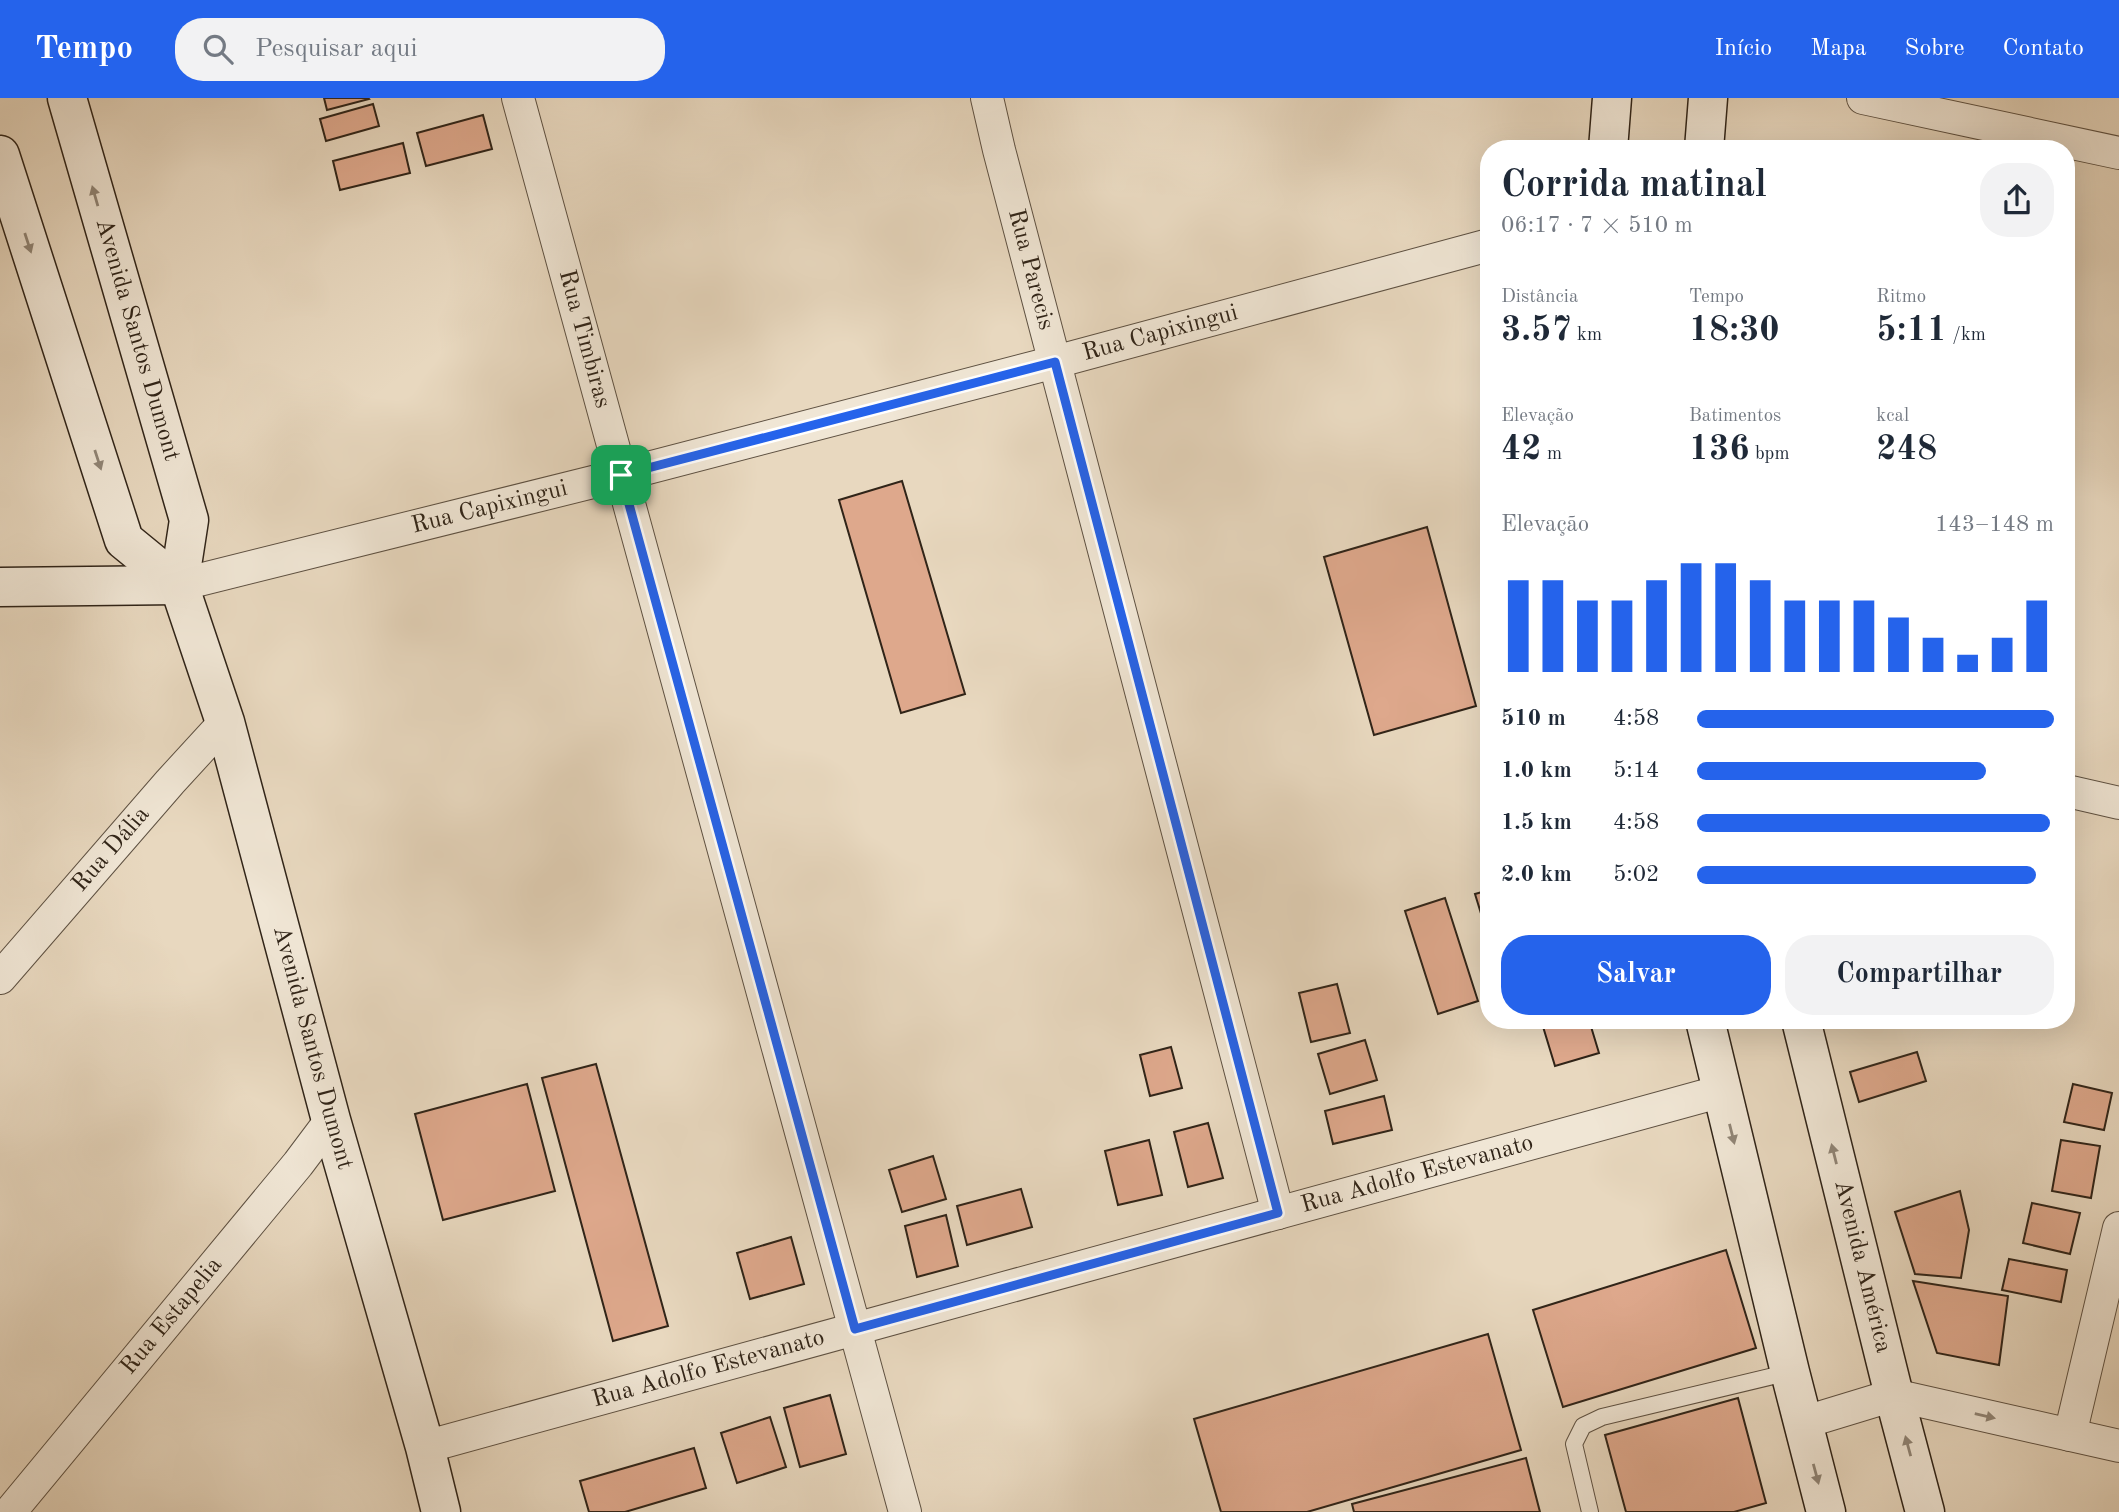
<!DOCTYPE html>
<html lang="pt">
<meta charset="utf-8">
<style>
body{margin:0;font-family:"Old Standard TT",serif;background:#f2f2f3;color:#1f2937;height:100vh;display:flex;flex-direction:column;font-size:26px;white-space:nowrap}
*{box-sizing:border-box;margin:0}
p{font-size:23px;color:#747a83}
.icon{flex:none;width:38px;height:38px;fill:none;stroke:currentColor;stroke-width:2;stroke-linecap:round;stroke-linejoin:round}
.map{position:relative;flex:1;overflow:hidden}
.sheet{position:absolute;left:1480px;top:42px;width:595px;height:889px;display:flex;flex-direction:column;background:#fff;border-radius:28px;box-shadow:0 7px 28px #0002}
.sheet>*{flex:none}
.pin{position:absolute;display:grid;place-items:center;width:60px;height:60px;color:#fff;margin:-30px;border-radius:14px;box-shadow:0 4px 10px #0006}
.round{display:grid;place-items:center;flex:none;width:74px;height:74px;border-radius:28px;background:#f2f2f3}
.overview{display:flex;align-items:center;justify-content:space-between;height:119px;padding:0 21px}
h1{font-size:38px;font-weight:700;line-height:52px}
.figures{display:grid;grid-template-columns:repeat(3,1fr);gap:10px;height:119px;padding:7px 21px}
.figures div{display:grid;align-content:center}
.figures b{font-size:35px;font-weight:700}
.figures small{font-size:19px;font-weight:400}
.figures p{font-size:19px}
.chart{height:196px;padding:14px 21px}
.chart p{display:flex;justify-content:space-between}
.chart svg{width:100%;height:126px;margin-top:7px;stroke:#2563eb;stroke-width:6}
.cta{display:flex;gap:14px;margin-top:auto;padding:14px 21px}
.cta a{flex:1;height:80px;border-radius:28px;background:#2563eb;color:#fff;font-size:28px;font-weight:700;line-height:80px;text-align:center}
.cta a+a{background:#f2f2f3;color:#1f2937}
ul{padding:0 21px;list-style:none;font-size:23px}
li{display:grid;grid-template-columns:112px 84px 1fr;align-items:center;height:52px}
li i{height:18px;border-radius:9px;background:#2563eb}
header{display:flex;align-items:center;gap:42px;box-sizing:border-box;height:98px;padding:0 35px;background:#2563eb;color:#fff}
header strong{font-size:33px}
nav{display:flex;gap:38px;margin-inline-start:auto;font-size:24px}
.search{width:490px;height:63px;background:#f2f2f3;display:flex;align-items:center;gap:18px;box-sizing:border-box;padding:0 24px;border-radius:28px;color:#747a83;font-size:26px}
.map>svg:first-child{display:block}
</style>
<header>
<strong>Tempo</strong>
<div class="search"><svg class="icon" aria-label="search" viewBox="0 0 24 24"><circle cx="10" cy="10" r="6"/><path d="M15 15l6 6"/></svg>Pesquisar aqui</div>
<nav><a>Início</a><a>Mapa</a><a>Sobre</a><a>Contato</a></nav>
</header>
<div class="map">
<svg width="2119" height="1414" viewBox="0 0 2119 1414">
<rect width="100%" height="100%" fill="#e8d8bf"/>
<filter id="stains"><feTurbulence type="fractalNoise" baseFrequency=".00286" numOctaves="4"/><feColorMatrix values="0 0 0 0 .2 0 0 0 0 .09 0 0 0 0 .02 0 0 0 .5 -.17"/></filter>
<radialGradient id="worn" r=".72"><stop offset=".6" stop-color="#630" stop-opacity="0"/><stop offset="1" stop-color="#630" stop-opacity=".3"/></radialGradient>
<!-- building -->
<g fill="#dea88c" stroke="#302418" stroke-width="2">
<polygon points="324,0 368,0 369,1 327,12"/>
<polygon points="373,6 379,28 326,43 320,21"/>
<polygon points="483,17 492,51 426,68 417,35"/>
<polygon points="403,45 410,75 340,92 333,63"/>
<polygon points="902,383 965,596 901,615 839,402"/>
<polygon points="1427,429 1476,608 1374,637 1324,459"/>
<polygon points="1489,792 1489,834 1487,835 1475,796"/>
<polygon points="1445,800 1478,903 1438,916 1405,813"/>
<polygon points="1337,886 1350,935 1311,944 1299,895"/>
<polygon points="1541,922 1589,922 1599,955 1555,968"/>
<polygon points="1365,942 1377,982 1330,996 1318,956"/>
<polygon points="1171,949 1182,990 1150,998 1140,957"/>
<polygon points="1917,954 1926,983 1859,1004 1850,974"/>
<polygon points="596,966 668,1228 613,1243 542,980"/>
<polygon points="527,986 555,1093 443,1122 415,1016"/>
<polygon points="2073,986 2112,995 2104,1032 2064,1024"/>
<polygon points="1384,998 1392,1032 1333,1046 1325,1013"/>
<polygon points="1208,1025 1223,1080 1188,1089 1174,1034"/>
<polygon points="1149,1042 1162,1097 1118,1107 1105,1053"/>
<polygon points="2061,1042 2100,1048 2091,1100 2052,1093"/>
<polygon points="933,1058 946,1101 902,1114 889,1072"/>
<polygon points="1021,1091 1032,1129 967,1147 957,1108"/>
<polygon points="1960,1093 1969,1132 1961,1180 1915,1176 1895,1114"/>
<polygon points="2032,1105 2080,1115 2070,1156 2023,1145"/>
<polygon points="946,1117 958,1168 917,1179 905,1128"/>
<polygon points="791,1139 804,1186 750,1201 737,1155"/>
<polygon points="1726,1152 1756,1250 1563,1309 1533,1212"/>
<polygon points="2009,1161 2067,1172 2061,1204 2002,1192"/>
<polygon points="1913,1183 2008,1198 1999,1267 1937,1255"/>
<polygon points="1488,1236 1521,1352 1307,1414 1221,1414 1194,1321"/>
<polygon points="830,1297 846,1356 800,1369 784,1310"/>
<polygon points="1738,1300 1766,1405 1734,1414 1626,1414 1605,1337"/>
<polygon points="770,1319 786,1369 737,1385 721,1335"/>
<polygon points="694,1350 706,1390 625,1414 589,1414 580,1383"/>
<polygon points="1526,1360 1540,1414 1354,1414 1352,1406"/>
</g>
<g fill="none" stroke-linecap="round" stroke-linejoin="round">
<defs>
<polyline id="lane" points="1590,1414 1574,1346 1583,1328 1602,1319 1790,1274"/>
<g id="street">
<path id="s1" d="M518,0L905,1414"/>
<path id="s2" d="M987,0L999,52L1278,1115"/>
<polyline points="1863,0 2119,55"/>
<path id="s3" d="M179,487L621,377L1055,264L1489,147"/>
<polyline points="2067,693 2119,705"/>
<path id="s4" d="M0,880L170,684L225,624"/>
<polyline points="1802,1325 1894,1297 2119,1348"/>
<polyline points="2070,1337 2119,1130"/>
<path id="s5" d="M425,1349L1722,993"/>
<path id="s6" d="M10,1414L298,1066L331,1022"/>
</g>
<g id="secondary">
<path id="s7" d="M67,0L189,422L179,487L225,624L331,1022L425,1349L441,1414"/>
<polyline points="1608,51 1612,0"/>
<polyline points="1704,51 1708,0"/>
<polyline points="0,57 124,442 179,487"/>
<polyline points="0,489 179,487"/>
<polyline points="1705,922 1790,1274 1826,1414"/>
<path id="s8" d="M1801,922L1894,1297L1925,1414"/>
</g>
</defs>
<!-- lane casing -->
<use href="#lane" stroke="#5e5142" stroke-width="18"/>
<!-- street casing -->
<use href="#street" stroke="#5e5142" stroke-width="34"/>
<!-- secondary casing -->
<use href="#secondary" stroke="#302418" stroke-width="41"/>
<!-- lane -->
<use href="#lane" stroke="#f0e6d5" stroke-width="16"/>
<!-- street -->
<use href="#street" stroke="#f0e6d5" stroke-width="32"/>
<!-- secondary -->
<use href="#secondary" stroke="#f0e6d5" stroke-width="38"/>
</g>
<!-- one-way arrows -->
<defs><path id="oneway-solid" d="M-6-.8H1V-3.2L6.5 0L1 3.2V.8H-6Z" transform="scale(1.75)"/></defs>
<g fill="#908576">
<use href="#oneway-solid" transform="translate(95 98) rotate(-106)"/>
<use href="#oneway-solid" transform="translate(28 145) rotate(72)"/>
<use href="#oneway-solid" transform="translate(98 362) rotate(72)"/>
<use href="#oneway-solid" transform="translate(1732 1036) rotate(76)"/>
<use href="#oneway-solid" transform="translate(1834 1056) rotate(-104)"/>
<use href="#oneway-solid" transform="translate(1985 1318) rotate(13)"/>
<use href="#oneway-solid" transform="translate(1908 1348) rotate(-105)"/>
<use href="#oneway-solid" transform="translate(1816 1376) rotate(75)"/>
</g>
<g fill="none" stroke-linecap="round" stroke-linejoin="round">
<defs>
<polygon id="route" points="1055,264 1278,1115 855,1231 621,377"/>
</defs>
<!-- route casing -->
<use href="#route" stroke="#fff" stroke-width="14"/>
<!-- route -->
<use href="#route" stroke="#2563eb" stroke-width="9"/>
</g>
<g text-anchor="middle" dominant-baseline="central" stroke-width="6" stroke-linejoin="round" paint-order="stroke">
<!-- street labels -->
<g font-size="24" fill="#302418" stroke="#f0e6d5">
<text stroke="none"><textPath href="#s2" startOffset="177">Rua Parecis</textPath></text>
<text stroke="none"><textPath href="#s3" startOffset="1013">Rua Capixingui</textPath></text>
<text stroke="none"><textPath href="#s1" startOffset="250">Rua Timbiras</textPath></text>
<text stroke="none"><textPath href="#s7" startOffset="252">Avenida Santos Dumont</textPath></text>
<text stroke="none"><textPath href="#s3" startOffset="320">Rua Capixingui</textPath></text>
<text stroke="none"><textPath href="#s4" startOffset="170">Rua Dália</textPath></text>
<text stroke="none"><textPath href="#s7" startOffset="987">Avenida Santos Dumont</textPath></text>
<text stroke="none"><textPath href="#s5" startOffset="1029">Rua Adolfo Estevanato</textPath></text>
<text stroke="none"><textPath href="#s8" startOffset="254">Avenida América</textPath></text>
<text stroke="none"><textPath href="#s6" startOffset="254">Rua Estapelia</textPath></text>
<text stroke="none"><textPath href="#s5" startOffset="294">Rua Adolfo Estevanato</textPath></text>
</g>
</g>
<rect width="100%" height="100%" filter="url(#stains)"/>
<rect width="100%" height="100%" fill="url(#worn)"/>
</svg>
<div class="pin" style="left:621px;top:377px;background:#1e9e55"><svg class="icon" aria-label="arrive" viewBox="0 0 24 24"><path d="M6 21V4h12l-3 4 3 4H6"/></svg></div>
<section class="sheet">
<div class="overview"><div><h1>Corrida matinal</h1><p>06:17 · 7 × 510 m</p></div><a class="round"><svg class="icon" aria-label="share" viewBox="0 0 24 24"><path d="M12 15V3M7 8l5-5 5 5M5 13v7h14v-7"/></svg></a></div>
<div class="figures">
<div><p>Distância</p><b>3.57<small> km</small></b></div>
<div><p>Tempo</p><b>18:30</b></div>
<div><p>Ritmo</p><b>5:11<small> /km</small></b></div>
</div>
<div class="figures">
<div><p>Elevação</p><b>42<small> m</small></b></div>
<div><p>Batimentos</p><b>136<small> bpm</small></b></div>
<div><p>kcal</p><b>248</b></div>
</div>
<div class="chart"><p><span>Elevação</span>143–148 m</p>
<svg viewBox="0 0 160 44" preserveAspectRatio="none"><path d="M5 44V12M15 44V12M25 44V19M35 44V19M45 44V12M55 44V6M65 44V6M75 44V12M85 44V19M95 44V19M105 44V19M115 44V25M125 44V32M135 44V38M145 44V32M155 44V19"/></svg>
</div>
<ul>
<li><b>510 m</b>4:58<i style="width:100%"></i></li>
<li><b>1.0 km</b>5:14<i style="width:81%"></i></li>
<li><b>1.5 km</b>4:58<i style="width:99%"></i></li>
<li><b>2.0 km</b>5:02<i style="width:95%"></i></li>
</ul>
<div class="cta"><a>Salvar</a><a>Compartilhar</a></div>
</section>
</div>
